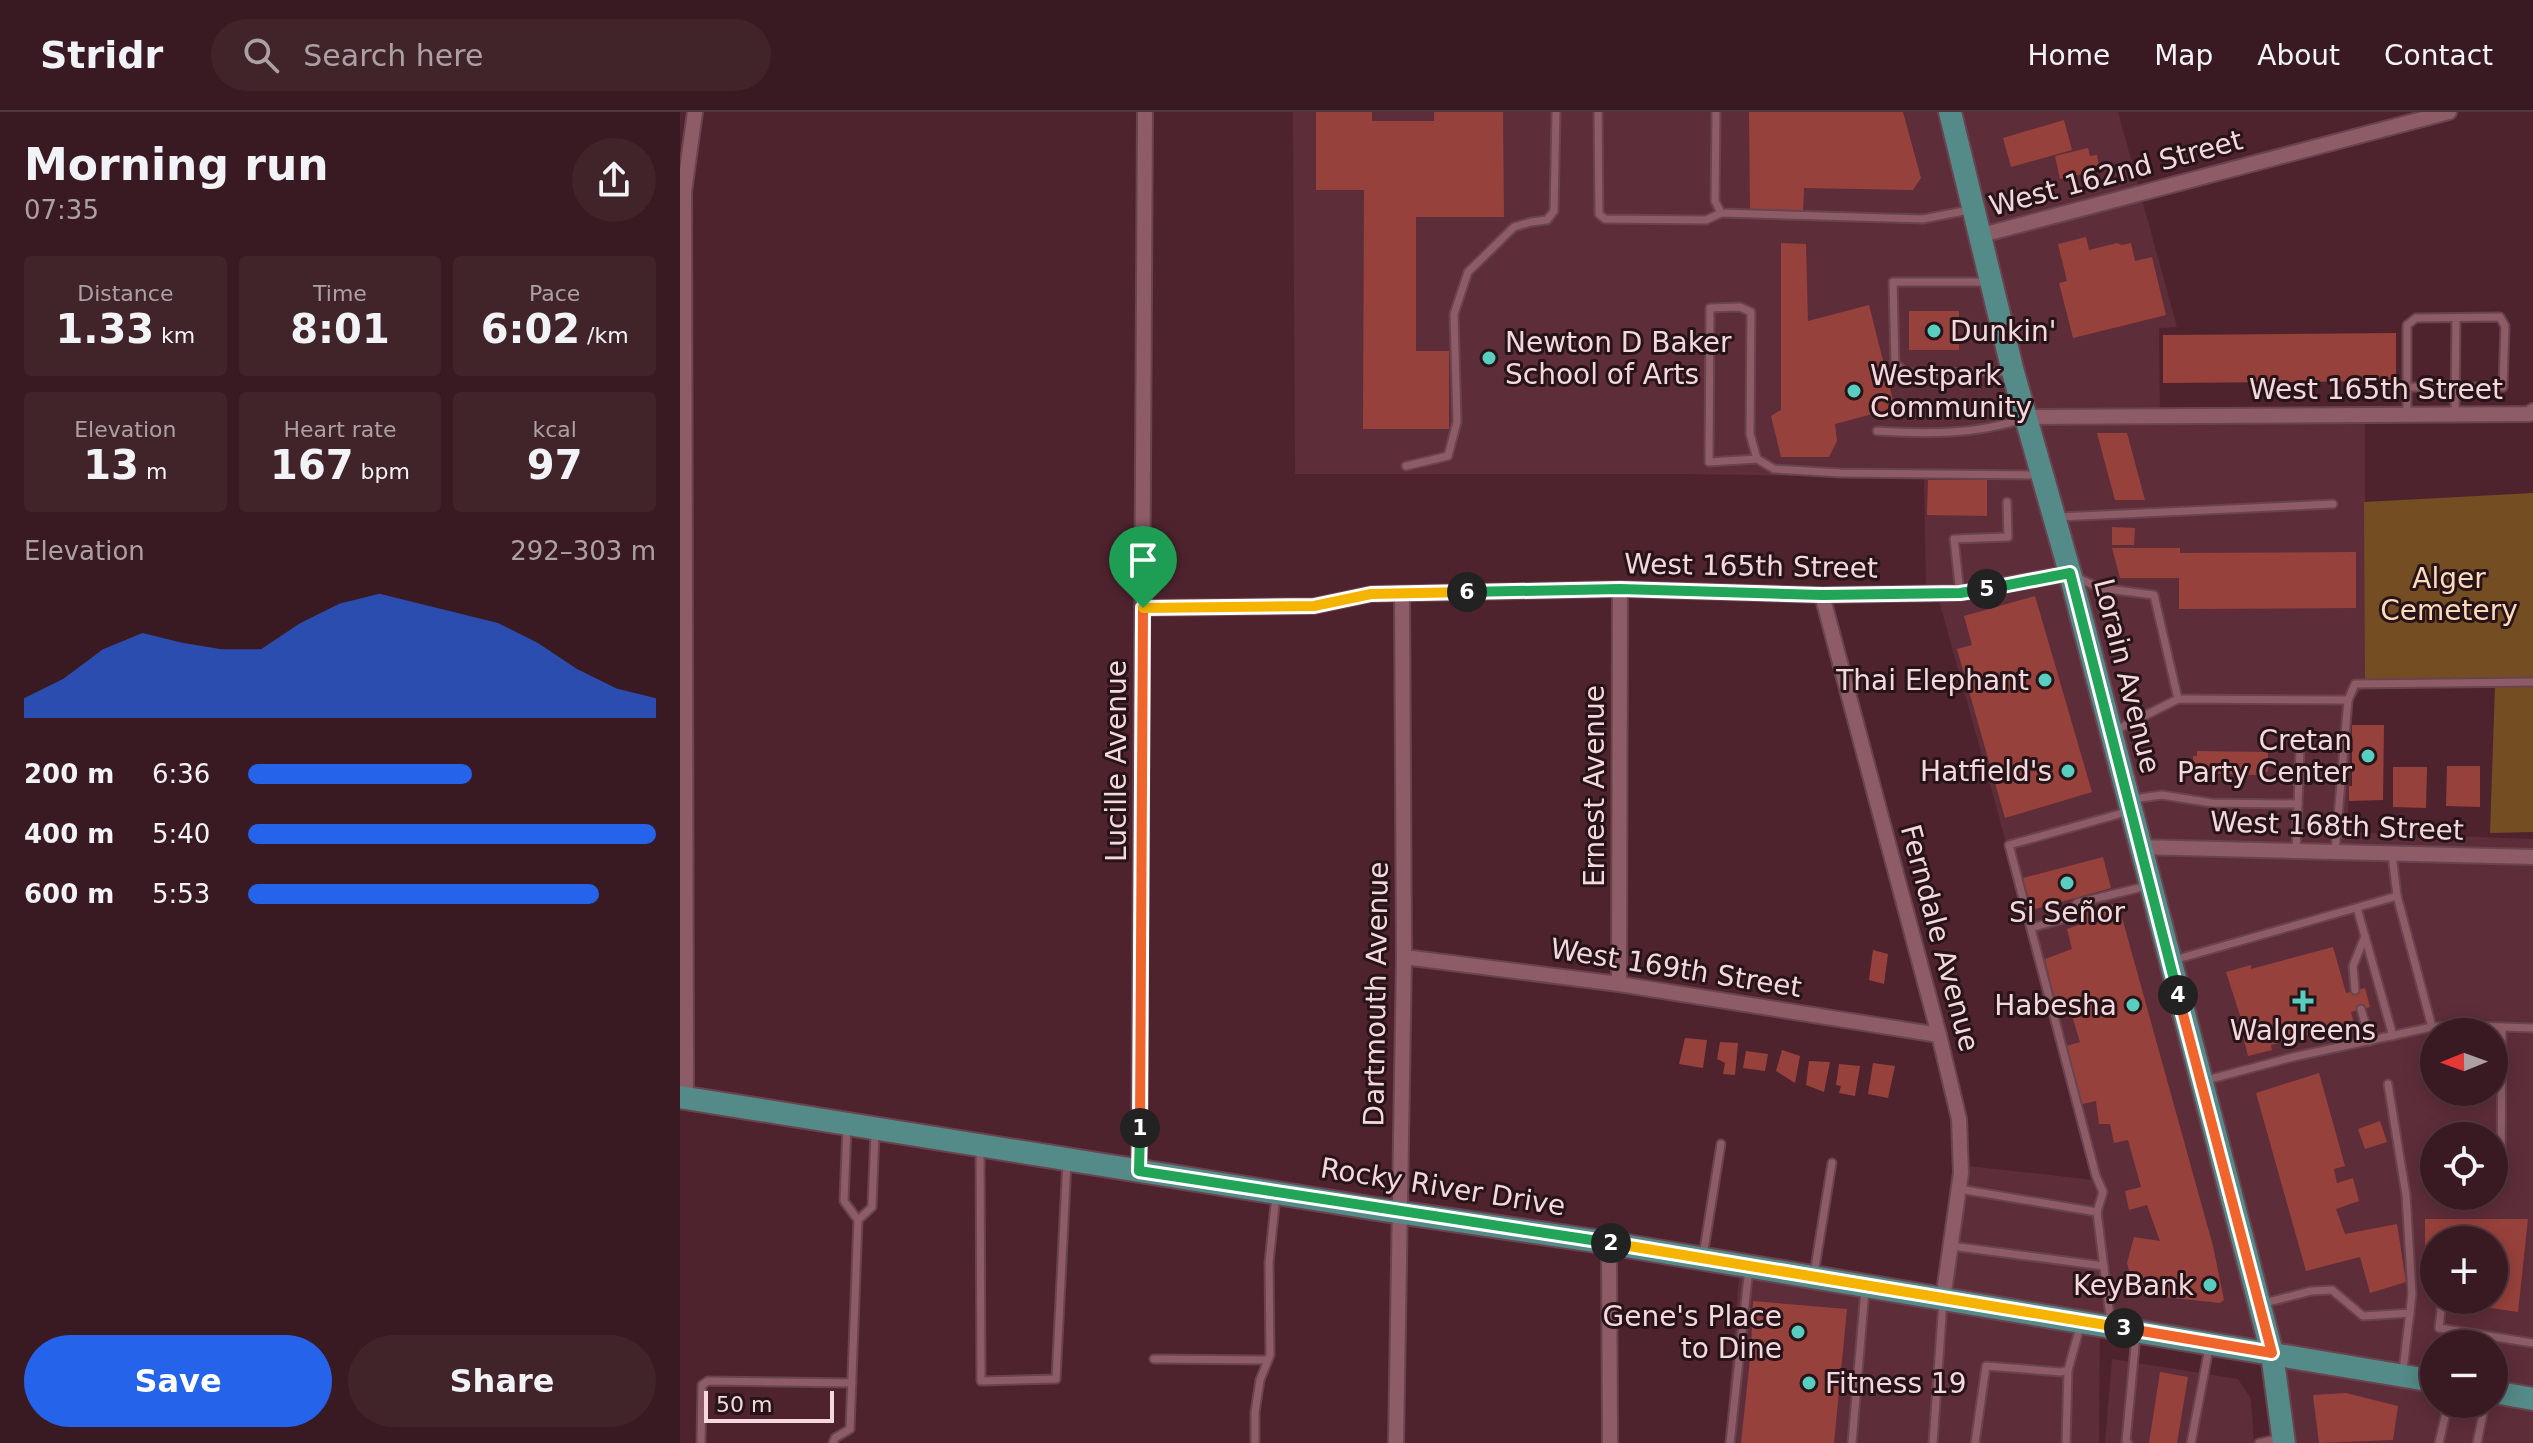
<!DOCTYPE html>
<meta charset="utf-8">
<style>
body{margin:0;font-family:"DejaVu Sans",sans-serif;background:#41232a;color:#f1f3f6;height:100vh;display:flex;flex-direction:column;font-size:30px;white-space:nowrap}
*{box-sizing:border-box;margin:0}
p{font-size:26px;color:#aba1a5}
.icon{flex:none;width:44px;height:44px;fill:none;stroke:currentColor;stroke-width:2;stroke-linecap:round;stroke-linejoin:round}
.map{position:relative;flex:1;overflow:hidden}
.details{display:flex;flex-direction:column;background:#3a1a22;width:680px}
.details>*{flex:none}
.needle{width:52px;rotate:269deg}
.buttons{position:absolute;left:1740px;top:906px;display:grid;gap:16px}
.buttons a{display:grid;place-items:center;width:88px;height:88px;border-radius:50%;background:#3a1a22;box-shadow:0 4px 20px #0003,0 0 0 2px #543840;font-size:40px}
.scale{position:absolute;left:24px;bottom:20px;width:130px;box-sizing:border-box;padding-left:8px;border:4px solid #f5d8de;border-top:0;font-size:22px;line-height:28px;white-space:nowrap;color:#f5d8de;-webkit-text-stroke:6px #271418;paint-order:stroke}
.pin{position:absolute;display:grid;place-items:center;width:68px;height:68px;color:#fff;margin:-82px -34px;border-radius:50% 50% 50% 0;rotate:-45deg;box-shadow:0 0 8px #0007}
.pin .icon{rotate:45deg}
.km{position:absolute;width:40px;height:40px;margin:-20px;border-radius:50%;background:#222;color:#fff;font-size:22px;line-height:40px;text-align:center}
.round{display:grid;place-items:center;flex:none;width:84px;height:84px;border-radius:42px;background:#41232a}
.summary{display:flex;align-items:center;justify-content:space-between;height:136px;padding:0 24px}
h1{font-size:44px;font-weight:700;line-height:60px}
.metrics{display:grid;grid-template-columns:repeat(3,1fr);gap:12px;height:136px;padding:8px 24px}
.metrics div{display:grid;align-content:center;border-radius:8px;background:#41232a;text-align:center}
.metrics b{font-size:40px;font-weight:700}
.metrics small{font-size:22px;font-weight:400}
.metrics p{font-size:22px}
.chart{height:224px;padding:16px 24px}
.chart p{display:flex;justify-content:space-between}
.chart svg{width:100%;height:144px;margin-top:8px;fill:#2563eb;opacity:.7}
.primary-button{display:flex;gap:16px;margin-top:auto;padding:16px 24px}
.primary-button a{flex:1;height:92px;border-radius:48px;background:#2563eb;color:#fff;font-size:32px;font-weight:700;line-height:92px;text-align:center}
.primary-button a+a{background:#41232a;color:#f1f3f6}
ul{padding:0 24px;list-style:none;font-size:26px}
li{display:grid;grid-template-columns:128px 96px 1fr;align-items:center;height:60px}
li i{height:20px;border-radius:10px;background:#2563eb}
header{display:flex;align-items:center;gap:48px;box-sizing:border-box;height:112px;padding:0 40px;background:#3a1a22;border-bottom:2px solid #543840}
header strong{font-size:38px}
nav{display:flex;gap:44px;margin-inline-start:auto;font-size:28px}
.search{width:560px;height:72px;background:#41232a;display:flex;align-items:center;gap:20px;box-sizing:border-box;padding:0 28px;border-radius:44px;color:#aba1a5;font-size:30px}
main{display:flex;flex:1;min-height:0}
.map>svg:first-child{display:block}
</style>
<header>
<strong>Stridr</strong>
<div class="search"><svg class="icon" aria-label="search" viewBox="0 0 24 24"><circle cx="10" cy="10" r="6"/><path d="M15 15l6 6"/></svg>Search here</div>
<nav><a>Home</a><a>Map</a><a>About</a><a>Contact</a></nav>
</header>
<main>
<section class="details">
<div class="summary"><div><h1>Morning run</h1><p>07:35</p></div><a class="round"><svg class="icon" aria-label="share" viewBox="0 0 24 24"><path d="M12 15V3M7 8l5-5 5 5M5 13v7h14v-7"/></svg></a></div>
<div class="metrics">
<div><p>Distance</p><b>1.33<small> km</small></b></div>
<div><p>Time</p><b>8:01</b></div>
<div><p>Pace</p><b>6:02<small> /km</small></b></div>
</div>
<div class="metrics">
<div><p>Elevation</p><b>13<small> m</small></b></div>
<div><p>Heart rate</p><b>167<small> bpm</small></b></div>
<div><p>kcal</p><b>97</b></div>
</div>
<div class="chart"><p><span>Elevation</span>292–303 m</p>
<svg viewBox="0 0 160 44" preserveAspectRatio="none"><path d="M0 44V38L10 32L20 23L30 18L40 21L50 23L60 23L70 15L80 9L90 6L100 9L110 12L120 15L130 21L140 29L150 35L160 38V44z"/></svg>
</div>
<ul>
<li><b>200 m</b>6:36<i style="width:55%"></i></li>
<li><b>400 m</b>5:40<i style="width:100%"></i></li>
<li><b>600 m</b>5:53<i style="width:86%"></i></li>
</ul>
<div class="primary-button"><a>Save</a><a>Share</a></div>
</section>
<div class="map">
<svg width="1853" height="1331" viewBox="0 0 1853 1331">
<rect width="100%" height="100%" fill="#4e232e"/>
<!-- built -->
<g fill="#5e2d3a" fill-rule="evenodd">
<path d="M613,0H1438L1497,215L1479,216L1480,309L1685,308V573L1673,588L1667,720L1853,727V1331H1608L1597,1236L1269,1182L1288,1054L1414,1068L1360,870L1324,723L1258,485L1387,467L1383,454L1291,473L1246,475L1244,366L1003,362H615ZM1754,920H1814V980H1754ZM1754,1024H1814V1084H1754ZM1754,1128H1814V1188H1754ZM1754,1232H1814V1292H1754Z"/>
<polygon points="1060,1152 1420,1212 1419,1331 1045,1331"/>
<polygon points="1432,1247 1558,1267 1571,1287 1574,1331 1425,1331"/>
</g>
<!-- green -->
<polygon fill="#754d22" points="1853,381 1853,720 1810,721 1815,574 1685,573 1684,390"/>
<!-- building -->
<g fill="#97413c">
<polygon points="636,0 692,0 692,9 754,9 754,0 823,0 824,105 736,105 736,239 769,239 769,317 683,317 684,78 636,78"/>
<polygon points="1069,0 1223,0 1241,66 1233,78 1124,76 1123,101 1070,100"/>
<polygon points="1384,8 1392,38 1331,55 1323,26"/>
<polygon points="1408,36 1410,44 1417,43 1420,58 1380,67 1375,44"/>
<polygon points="1406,125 1409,138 1437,131 1442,133 1451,131 1455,149 1472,145 1486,203 1393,226 1379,171 1387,169 1378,132"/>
<polygon points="1101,131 1126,132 1128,209 1189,193 1215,296 1155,312 1157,329 1149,345 1101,345 1091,304 1101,298"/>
<rect x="1229" y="199" width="50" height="39"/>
<polygon points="1716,221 1716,269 1483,271 1483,223"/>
<polygon points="1417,321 1447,321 1465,388 1435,388"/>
<polygon points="1248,368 1307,368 1307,404 1247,403"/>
<polygon points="1432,415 1455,416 1454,433 1432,433"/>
<polygon points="1432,436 1500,436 1500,441 1676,440 1676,496 1499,497 1499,466 1440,466"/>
<polygon points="1355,484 1412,680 1325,706 1277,537 1292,533 1284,504"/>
<polygon points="1672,613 1704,613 1703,688 1669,689 1669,674 1672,674"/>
<polygon points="1517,639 1588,640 1588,660 1581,660 1581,663 1535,662 1535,660 1517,660 1517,655 1513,655 1513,644 1517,644"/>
<polygon points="1767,654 1800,654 1800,695 1766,694"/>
<polygon points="1713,655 1747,655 1746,696 1713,695"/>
<polygon points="1423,745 1431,776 1352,798 1343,766"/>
<polygon points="1438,791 1533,1134 1544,1188 1540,1191 1455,1182 1447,1151 1454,1125 1480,1129 1467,1093 1449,1098 1445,1079 1461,1075 1448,1028 1434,1031 1430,1012 1419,1012 1416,989 1402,992 1386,934 1400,930 1389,894 1376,894 1365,847 1392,837 1387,817 1403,811 1401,800"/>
<polygon points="1653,835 1666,881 1685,876 1690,895 1671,900 1674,911 1591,933 1592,938 1568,944 1562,920 1565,919 1546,860 1571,853 1571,857"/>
<polygon points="1193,838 1208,842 1204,872 1189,868"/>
<polygon points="1005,926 1027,928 1023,956 999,952"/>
<polygon points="1040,930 1058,931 1055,963 1043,962 1045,951 1037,947"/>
<polygon points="1102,938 1120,944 1115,971 1096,959"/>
<polygon points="1066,939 1088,942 1085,959 1063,956"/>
<polygon points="1129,949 1150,950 1144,980 1126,973"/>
<polygon points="1193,951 1215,954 1208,986 1188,982"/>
<polygon points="1159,952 1180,954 1175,984 1159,981 1161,974 1156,973"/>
<polygon points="1639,961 1665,1054 1654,1057 1657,1071 1673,1066 1679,1089 1656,1097 1665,1122 1717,1112 1726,1170 1690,1181 1680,1145 1626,1159 1576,981"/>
<polygon points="1700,1009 1707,1030 1685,1037 1678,1017"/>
<polygon points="1745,1107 1848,1107 1838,1200 1797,1194 1797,1188 1814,1188 1814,1128 1754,1128 1754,1149 1745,1148"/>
<polygon points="1073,1189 1167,1197 1154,1331 1061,1331 1071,1237"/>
<polygon points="1480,1260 1508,1265 1497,1331 1469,1331"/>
<polygon points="1666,1281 1718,1294 1713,1328 1639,1331 1633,1283"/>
</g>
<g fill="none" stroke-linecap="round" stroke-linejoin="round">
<defs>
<g id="service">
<polyline points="918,0 919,102 925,107 1026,108 1041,101"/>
<polyline points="1036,0 1035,89 1041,101 1243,107 1289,98"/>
<polyline points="1306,170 1213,170 1215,251 1226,261 1329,260"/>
<polyline points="1775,302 1776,206"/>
<path d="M1727,303C1727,273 1727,243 1727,213L1736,206L1820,205L1825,214L1823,275H1727"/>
<path d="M1197,319C1246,322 1297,323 1345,306"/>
<polyline points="1077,347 1070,322 1071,200 1060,195 1030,196 1029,350 1077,347 1094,357 1160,361 1359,363"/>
<polyline points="726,354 768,344 777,310 774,202 788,160 834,115 851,110 867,108 874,99 876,0"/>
<polyline points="1379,405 1653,392"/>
<polyline points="1398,466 1420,476 1474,483 1498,587"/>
<polyline points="1280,481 1274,427 1328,425 1327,390"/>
<polyline points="1436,618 1498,587 1668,588"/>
<polyline points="1453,687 1482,683 1532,691 1618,692 1616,739"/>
<polyline points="1618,692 1620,638"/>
<polyline points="1655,740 1668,588 1675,572 1853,570"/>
<polyline points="1712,742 1717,784"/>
<polyline points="1677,796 1713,924"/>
<polyline points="1351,816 1383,807 1397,791 1467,774"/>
<polyline points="1494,848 1717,784 1752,915 1613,945 1523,969"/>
<polyline points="1675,878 1673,854 1685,824"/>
<polyline points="1681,897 1690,929"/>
<polyline points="1752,915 1791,914 1853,916"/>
<polyline points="1708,972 1726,1083 1732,1182 1723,1259"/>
<polyline points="167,1014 164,1089 178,1108 192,1095 195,1021"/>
<polyline points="300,1036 301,1269 376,1267 387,1049"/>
<polyline points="1821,1065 1822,915"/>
<polyline points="1279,1077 1417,1100 1431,1213"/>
<polyline points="1417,1100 1423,1080 1416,1064 1329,733 1450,699"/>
<polyline points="1271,1134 1424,1154"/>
<polyline points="1023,1144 1041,1032"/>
<polyline points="1134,1162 1152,1051"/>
<polyline points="1762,1188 1759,1216 1853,1231"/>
<polyline points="1581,1192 1631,1179 1652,1178 1683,1204 1730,1201"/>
<polyline points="474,1247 587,1248"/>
<polyline points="21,1331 22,1273 28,1269 172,1271"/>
<polyline points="153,1331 155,1326 170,1317 178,1108"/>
<polyline points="575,1331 575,1300 580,1268 590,1243 589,1151 596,1083"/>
<polyline points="1050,1331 1069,1156"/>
<polyline points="1172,1331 1185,1178"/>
<polyline points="1253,1331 1263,1189"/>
<polyline points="1295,1331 1306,1254 1381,1260 1388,1258 1400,1215"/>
<polyline points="1386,1331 1388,1258"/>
<polyline points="1448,1331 1446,1329 1456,1224"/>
<polyline points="1511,1331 1529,1236"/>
<polyline points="1579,1331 1601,1326"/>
<polyline points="1759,1331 1768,1292"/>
<polyline points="1797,1331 1805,1292"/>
</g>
<g id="minor">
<polyline points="1302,123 1769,0"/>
<polyline points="1347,305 1849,302 1853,299"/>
<polyline points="1142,483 1259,923 1279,1007 1281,1061 1263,1187"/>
<polyline points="463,496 634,494 691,482 940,477 1142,483 1280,481 1390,461"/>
<polyline points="1459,735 1853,745"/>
<polyline points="724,845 939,872 1259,923"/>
<polyline points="939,872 940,477"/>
<polyline points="6,985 4,80 15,0"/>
<polyline points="459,1059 465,0"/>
<polyline points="929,1131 930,1331"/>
<polyline points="716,1331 724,845 722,482"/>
</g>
<g id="primary">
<polyline points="1270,0 1333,260 1390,461 1592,1241 1604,1331"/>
<polyline points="0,985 703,1098 929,1131 1754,1269"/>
<polyline points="1814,1280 1853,1287"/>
</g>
</defs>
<!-- service casing -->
<use href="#service" stroke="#69434e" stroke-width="11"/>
<!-- minor casing -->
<use href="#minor" stroke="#69434e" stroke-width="18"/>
<!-- primary casing -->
<use href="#primary" stroke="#69434e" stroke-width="26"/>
<!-- service -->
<use href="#service" stroke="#8d5c67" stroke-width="7"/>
<!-- minor -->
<use href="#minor" stroke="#8d5c67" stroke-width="14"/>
<!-- primary -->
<use href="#primary" stroke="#548a87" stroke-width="22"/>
</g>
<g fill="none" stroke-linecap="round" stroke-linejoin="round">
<defs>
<polyline id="split-1" points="460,1016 463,496"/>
<polyline id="split-2" points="460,1016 459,1059 931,1131"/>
<polyline id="split-3" points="931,1131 1444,1216"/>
<polyline id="split-4" points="1444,1216 1592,1241 1498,883"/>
<polyline id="split-5" points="1307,477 1390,461 1498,883"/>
<polyline id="split-6" points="787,480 940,477 1142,483 1280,481 1307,477"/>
<polyline id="split-7" points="463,496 634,494 691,482 787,480"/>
</defs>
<!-- split-1 casing -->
<use href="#split-1" stroke="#fff" stroke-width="16"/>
<!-- split-2 casing -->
<use href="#split-2" stroke="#fff" stroke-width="16"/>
<!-- split-3 casing -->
<use href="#split-3" stroke="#fff" stroke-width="16"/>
<!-- split-4 casing -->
<use href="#split-4" stroke="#fff" stroke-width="16"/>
<!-- split-5 casing -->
<use href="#split-5" stroke="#fff" stroke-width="16"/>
<!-- split-6 casing -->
<use href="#split-6" stroke="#fff" stroke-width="16"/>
<!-- split-7 casing -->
<use href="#split-7" stroke="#fff" stroke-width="16"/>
<!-- split-1 -->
<use href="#split-1" stroke="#f0652b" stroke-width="10"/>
<!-- split-2 -->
<use href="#split-2" stroke="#22a559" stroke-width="10"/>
<!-- split-3 -->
<use href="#split-3" stroke="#f5b400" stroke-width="10"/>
<!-- split-4 -->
<use href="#split-4" stroke="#f0652b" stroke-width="10"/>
<!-- split-5 -->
<use href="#split-5" stroke="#22a559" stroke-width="10"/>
<!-- split-6 -->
<use href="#split-6" stroke="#22a559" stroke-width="10"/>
<!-- split-7 -->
<use href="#split-7" stroke="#f5b400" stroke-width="10"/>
</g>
<!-- markers -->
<g fill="#58cec1" stroke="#271418" stroke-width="3">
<circle cx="1254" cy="219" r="8"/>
<circle cx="809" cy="246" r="8"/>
<circle cx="1174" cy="279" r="8"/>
<circle cx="1365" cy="568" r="8"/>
<circle cx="1688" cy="644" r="8"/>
<circle cx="1388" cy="659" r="8"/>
<circle cx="1387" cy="771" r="8"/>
<path d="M1619 877h8v8h8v8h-8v8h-8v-8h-8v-8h8z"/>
<circle cx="1453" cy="893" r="8"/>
<circle cx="1530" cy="1173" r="8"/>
<circle cx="1118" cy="1220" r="8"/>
<circle cx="1129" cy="1271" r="8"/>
</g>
<g text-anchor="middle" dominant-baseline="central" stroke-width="6" stroke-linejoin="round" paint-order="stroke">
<!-- street labels -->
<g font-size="28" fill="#f5d8de" stroke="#271418">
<text transform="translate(1436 61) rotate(-15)">West 162nd Street</text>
<text x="1696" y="277">West 165th Street</text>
<text transform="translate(1071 454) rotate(1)">West 165th Street</text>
<text transform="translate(1447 564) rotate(76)">Lorain Avenue</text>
<text transform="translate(436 649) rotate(-90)">Lucille Avenue</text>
<text transform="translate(914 674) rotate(-90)">Ernest Avenue</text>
<text transform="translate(1657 714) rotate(2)">West 168th Street</text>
<text transform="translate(1260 826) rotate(75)">Ferndale Avenue</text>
<text transform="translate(996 856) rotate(9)">West 169th Street</text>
<text transform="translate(696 882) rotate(-89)">Dartmouth Avenue</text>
<text transform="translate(763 1075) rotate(9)">Rocky River Drive</text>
</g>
<!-- poi labels -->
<g font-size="28" fill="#f5d8de" stroke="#271418" text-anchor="end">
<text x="1270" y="219" text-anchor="start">Dunkin'</text>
<text x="825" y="230" text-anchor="start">Newton D Baker<tspan x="825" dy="32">School of Arts</tspan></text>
<text x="1190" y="263" text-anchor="start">Westpark<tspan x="1190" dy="32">Community</tspan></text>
<text x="1349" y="568">Thai Elephant</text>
<text x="1672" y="628">Cretan<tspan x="1672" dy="32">Party Center</tspan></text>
<text x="1372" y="659">Hatfield's</text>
<text x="1387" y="800" text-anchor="middle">Si Señor</text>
<text x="1437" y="893">Habesha</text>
<text x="1623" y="918" text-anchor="middle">Walgreens</text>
<text x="1514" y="1173">KeyBank</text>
<text x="1102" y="1204">Gene's Place<tspan x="1102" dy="32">to Dine</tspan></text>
<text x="1145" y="1271" text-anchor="start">Fitness 19</text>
</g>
<!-- park labels -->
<g font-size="28" fill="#fddab9" stroke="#271418">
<text x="1769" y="466">Alger<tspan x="1769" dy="32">Cemetery</tspan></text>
</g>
</g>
</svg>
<div class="buttons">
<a><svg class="needle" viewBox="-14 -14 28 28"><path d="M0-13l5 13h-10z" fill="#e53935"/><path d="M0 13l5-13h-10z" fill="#aba1a5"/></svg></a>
<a><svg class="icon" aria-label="locate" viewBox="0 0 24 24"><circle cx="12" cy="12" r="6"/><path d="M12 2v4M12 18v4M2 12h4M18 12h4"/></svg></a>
<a>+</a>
<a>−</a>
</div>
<div class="scale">50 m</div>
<div class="pin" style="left:463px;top:496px;background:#1e9e55"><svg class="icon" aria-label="arrive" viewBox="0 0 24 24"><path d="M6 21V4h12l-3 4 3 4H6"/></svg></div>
<b class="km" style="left:460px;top:1016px">1</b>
<b class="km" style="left:931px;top:1131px">2</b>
<b class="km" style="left:1444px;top:1216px">3</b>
<b class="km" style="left:1498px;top:883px">4</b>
<b class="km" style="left:1307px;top:477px">5</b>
<b class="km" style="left:787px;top:480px">6</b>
</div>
</main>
